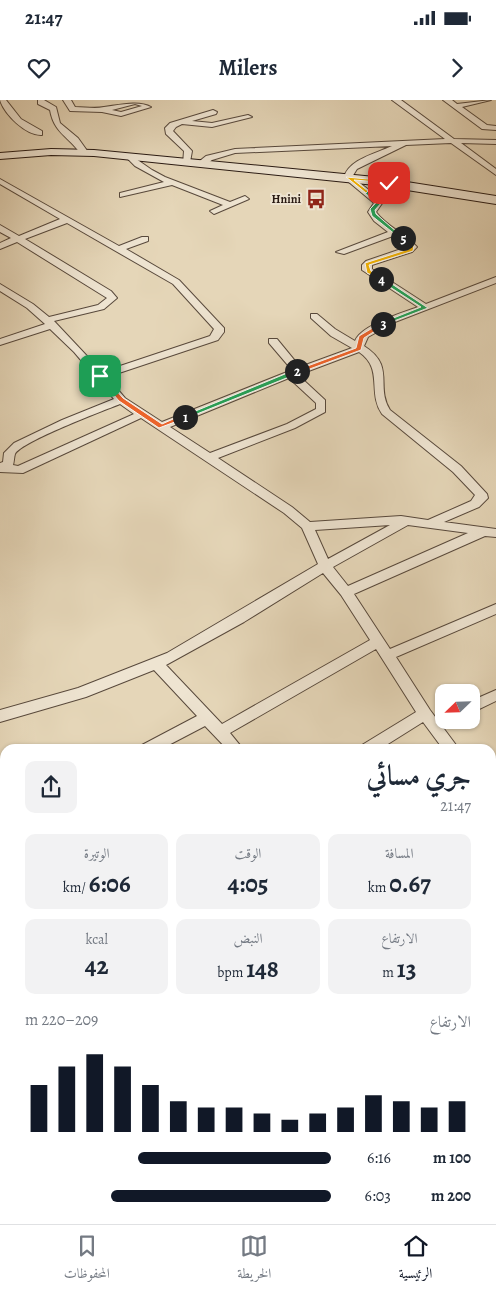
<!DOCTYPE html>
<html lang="ar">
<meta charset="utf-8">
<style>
body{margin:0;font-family:Alegreya,Amiri,serif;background:#f2f2f3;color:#1f2937;direction:rtl;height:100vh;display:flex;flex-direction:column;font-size:19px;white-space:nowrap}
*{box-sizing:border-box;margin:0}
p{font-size:16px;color:#747a83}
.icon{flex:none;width:28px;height:28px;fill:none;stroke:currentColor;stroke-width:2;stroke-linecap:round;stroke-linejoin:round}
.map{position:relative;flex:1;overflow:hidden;direction:ltr}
.details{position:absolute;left:0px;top:644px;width:496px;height:481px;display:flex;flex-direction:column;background:#fff;border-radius:15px 15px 0 0;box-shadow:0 1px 4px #0004;direction:rtl}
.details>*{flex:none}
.needle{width:32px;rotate:247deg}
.tools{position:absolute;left:435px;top:584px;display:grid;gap:10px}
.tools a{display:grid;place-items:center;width:45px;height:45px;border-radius:10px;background:#fff;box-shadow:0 1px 4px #0004;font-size:25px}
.pin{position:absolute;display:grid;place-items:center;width:42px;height:42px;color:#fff;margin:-21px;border-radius:10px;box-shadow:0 2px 8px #0006}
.km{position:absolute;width:25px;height:25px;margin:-12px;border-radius:50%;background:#222;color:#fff;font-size:14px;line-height:25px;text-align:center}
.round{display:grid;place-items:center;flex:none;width:52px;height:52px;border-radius:10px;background:#f2f2f3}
.overview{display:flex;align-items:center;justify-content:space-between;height:85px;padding:0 25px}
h1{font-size:28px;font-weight:700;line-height:38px}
.stats{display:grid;grid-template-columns:repeat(3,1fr);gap:8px;height:85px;padding:5px 25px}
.stats div{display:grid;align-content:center;border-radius:10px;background:#f2f2f3;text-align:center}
.stats b{font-size:25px;font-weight:700}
.stats small{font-size:14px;font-weight:400}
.stats p{font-size:14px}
.chart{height:140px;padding:10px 25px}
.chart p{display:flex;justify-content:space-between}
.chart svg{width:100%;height:90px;margin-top:5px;stroke:#111827;stroke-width:6}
ul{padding:0 25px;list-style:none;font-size:16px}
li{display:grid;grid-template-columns:80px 60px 1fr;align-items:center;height:38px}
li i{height:12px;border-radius:6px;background:#111827}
.status{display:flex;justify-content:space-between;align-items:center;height:35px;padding:0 25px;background:#fff;direction:ltr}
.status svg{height:14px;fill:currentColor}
header{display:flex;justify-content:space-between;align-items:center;height:65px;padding:0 25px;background:#fff;font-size:22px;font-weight:700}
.tab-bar{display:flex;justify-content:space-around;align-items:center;height:70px;border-top:1px solid #e0e1e3;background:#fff;font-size:14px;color:#747a83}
.tab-bar a{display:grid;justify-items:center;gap:2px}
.tab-bar .current{color:#111827}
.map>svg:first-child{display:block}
</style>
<div class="status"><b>21:47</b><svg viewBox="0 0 49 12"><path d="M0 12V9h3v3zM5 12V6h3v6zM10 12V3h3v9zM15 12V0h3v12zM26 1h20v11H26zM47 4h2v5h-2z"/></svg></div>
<header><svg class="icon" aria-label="forward" viewBox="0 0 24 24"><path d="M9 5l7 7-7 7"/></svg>Milers<svg class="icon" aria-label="heart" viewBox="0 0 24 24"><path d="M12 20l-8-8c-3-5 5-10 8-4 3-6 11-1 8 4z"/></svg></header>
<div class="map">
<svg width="496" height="1124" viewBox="0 0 496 1124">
<rect width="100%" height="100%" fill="#e5d6b8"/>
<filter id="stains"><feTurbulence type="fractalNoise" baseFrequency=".004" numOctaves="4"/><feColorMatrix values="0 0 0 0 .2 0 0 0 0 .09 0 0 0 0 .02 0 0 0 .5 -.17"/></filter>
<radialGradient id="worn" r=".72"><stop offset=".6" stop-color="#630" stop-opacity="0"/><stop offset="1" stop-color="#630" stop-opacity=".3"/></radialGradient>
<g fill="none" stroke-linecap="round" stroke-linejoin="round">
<defs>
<g id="street">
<path d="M0,0H6L21,19L42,31V35C26,36 4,14 0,0Z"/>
<path d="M38,0H44L56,7L60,23L78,38L88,52L87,54H81C68,36 54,33 50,10L38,4Z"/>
<path d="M63,0H71L75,7C85,7 95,9 104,7C119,5 139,0 151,7L121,16L102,12L70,11ZM135,4L142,6L121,12L112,10Z"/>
<path d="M392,0H401L454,39L496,40V44L461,43L496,69V75L451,43L406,45L357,69L352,77L382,100L383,102L376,112C387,127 405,133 417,147L412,152L372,165V169L426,204L496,177V183L395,222L368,237L364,246C396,266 375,286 390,310L461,366L487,394L488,398L479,407L444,422L496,429V437L485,436L354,494L390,549L496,504V514L396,557L430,610L459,649H443L423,622L380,649H360L362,645L416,612L376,549L230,633L243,649H227L205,626L161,649H140L142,645L197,616L154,570L86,597L0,622V610L78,588L167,553L318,464L302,428L284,413L141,318L23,373L0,372V363L3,362L4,353L14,343L62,320L114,299L74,252L50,229L0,245V239L45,224L27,208L0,191V184L33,204L49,217L98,205L107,198L17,142L0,149V143L11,138L0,132V125L19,136L60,119L0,84V79L119,146L142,137H148V141L126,149L179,180L224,228V232L218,240L107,277L125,298L162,322L292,270L269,243V239H277L300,267L352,248L331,236L311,218V214H317L335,229L355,241C361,225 402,213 418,207L362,170V165L366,161L407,147L393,136L344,154L336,152L388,132L374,121L368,112L374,103L344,78C347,60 377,53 392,46L235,53L212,60L203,66L196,64L206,56L235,49L445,39ZM67,123L173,184L214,229L210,236L102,272L54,221L104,209L117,198L111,191L25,139ZM359,252C384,269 367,292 382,314L453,372L475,395L471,401L428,420L401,416L310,422L292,407L218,358L295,328L325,312V300L298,275ZM289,278L316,303V309L287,324L210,353L170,327ZM120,304L134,314L18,366L13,365C14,362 14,357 15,354C22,341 103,311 120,304ZM390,425L328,459L315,430ZM408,425L468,433L348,486L333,467ZM323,473L341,495L370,540L222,624L166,565L244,522Z"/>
<polygon points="443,0 452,0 457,4 491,0 462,7 487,25 496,26 496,30 482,29"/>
<polygon points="213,10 217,12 216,14 192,21 212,23 248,15 252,17 212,27 182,24 176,27 173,31 192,51 190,62 183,64 184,51 166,34 165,28 170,23"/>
<polygon points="129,54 152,70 165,77 230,102 245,96 249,99 214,114 210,111 223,105 172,85 120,97 120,93 164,82 135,66 125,56"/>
<polygon points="496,590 496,601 471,613 471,601"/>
<polygon points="0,683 5,684 5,706 0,705"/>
<polygon points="491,685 496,686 496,702 491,701"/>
<polygon points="5,716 5,731 0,733 0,718"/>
<polygon points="496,733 496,748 491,750 491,735"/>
<polygon points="5,826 5,843 0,845 0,828"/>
<polygon points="496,994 496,1014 491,1016 491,996"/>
<polygon points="16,1120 36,1120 34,1124 14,1124"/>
<polygon points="359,1120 381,1120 379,1124 357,1124"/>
</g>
<polygon id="secondary" points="51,49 94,50 375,77 496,96 496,104 375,85 94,56 51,55 0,59 0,53"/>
</defs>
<!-- street casing -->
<use href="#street" stroke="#58493c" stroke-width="2"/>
<!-- secondary casing -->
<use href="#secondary" stroke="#291a13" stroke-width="2"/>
<!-- street -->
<use href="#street" fill="#eee4d1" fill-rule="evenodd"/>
<!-- secondary -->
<use href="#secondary" fill="#eee4d1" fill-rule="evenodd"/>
</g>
<!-- split-1 -->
<polygon fill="#f0652b" stroke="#fff" points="97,275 102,275 123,298 162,324 182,315 188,317 159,328 119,301"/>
<!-- split-2 -->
<polygon fill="#22a559" stroke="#fff" points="297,269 299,273 187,318 181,317"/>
<!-- split-3 -->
<polygon fill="#f0652b" stroke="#fff" points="381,223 386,224 364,238 361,250 299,273 294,271 356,248 359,236"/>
<!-- split-4 -->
<polygon fill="#22a559" stroke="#fff" points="379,178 383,178 428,208 381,226 381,223 421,207 379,180"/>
<!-- split-5 -->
<polygon fill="#f5b400" stroke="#fff" points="401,137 405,137 414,145 413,151 369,165 371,171 383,178 383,180 367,173 365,163 409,149"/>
<!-- split-6 -->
<polygon fill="#22a559" stroke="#fff" points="368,91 382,102 375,110 376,114 405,139 401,139 372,116 370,109 376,103 364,92"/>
<!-- split-7 -->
<polygon fill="#f5b400" stroke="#fff" points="346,77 389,81 392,83 354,80 368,91 366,93"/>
<!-- icons -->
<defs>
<symbol id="bus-bare" viewBox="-9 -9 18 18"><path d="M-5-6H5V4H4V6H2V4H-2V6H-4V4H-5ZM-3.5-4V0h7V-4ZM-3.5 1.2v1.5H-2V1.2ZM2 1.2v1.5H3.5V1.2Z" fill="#8f2418" stroke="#eee4d1" stroke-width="2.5" paint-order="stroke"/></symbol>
</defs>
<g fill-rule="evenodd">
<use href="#bus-bare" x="302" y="85" width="28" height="28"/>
</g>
<g text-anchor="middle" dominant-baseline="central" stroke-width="4" stroke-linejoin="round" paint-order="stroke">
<!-- far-poi labels -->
<g font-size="12" font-weight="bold" fill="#291a13" stroke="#eee4d1" text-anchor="end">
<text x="301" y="99">Hnini</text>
</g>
</g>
<rect width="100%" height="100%" filter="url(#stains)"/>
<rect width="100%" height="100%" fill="url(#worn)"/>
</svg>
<div class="tools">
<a><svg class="needle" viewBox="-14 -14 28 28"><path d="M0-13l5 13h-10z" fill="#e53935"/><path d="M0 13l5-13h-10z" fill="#747a83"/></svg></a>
</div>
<div class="pin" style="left:100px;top:276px;background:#1e9e55"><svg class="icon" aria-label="arrive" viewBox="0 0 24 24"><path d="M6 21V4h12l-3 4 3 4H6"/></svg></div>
<div class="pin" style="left:389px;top:83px;background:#d93025"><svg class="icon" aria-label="check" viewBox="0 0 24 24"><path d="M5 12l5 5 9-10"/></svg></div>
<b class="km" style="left:185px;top:317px">1</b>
<b class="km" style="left:297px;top:271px">2</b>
<b class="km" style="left:383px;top:224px">3</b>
<b class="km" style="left:381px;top:179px">4</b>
<b class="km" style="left:403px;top:138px">5</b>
<section class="details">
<div class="overview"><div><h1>جري مسائي</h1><p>21:47</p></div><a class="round"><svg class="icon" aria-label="share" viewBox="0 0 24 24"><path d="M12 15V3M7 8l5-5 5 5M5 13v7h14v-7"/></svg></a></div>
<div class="stats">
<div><p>المسافة</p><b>0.67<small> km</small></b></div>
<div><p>الوقت</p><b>4:05</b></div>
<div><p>الوتيرة</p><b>6:06<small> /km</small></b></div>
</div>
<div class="stats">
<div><p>الارتفاع</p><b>13<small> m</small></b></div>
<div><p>النبض</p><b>148<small> bpm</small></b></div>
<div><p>kcal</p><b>42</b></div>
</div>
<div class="chart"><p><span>الارتفاع</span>209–220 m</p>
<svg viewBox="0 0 160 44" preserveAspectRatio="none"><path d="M5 44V21M15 44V12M25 44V6M35 44V12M45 44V21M55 44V29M65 44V32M75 44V32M85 44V35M95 44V38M105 44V35M115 44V32M125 44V26M135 44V29M145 44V32M155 44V29"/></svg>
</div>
<ul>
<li><b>100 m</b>6:16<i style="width:63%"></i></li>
<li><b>200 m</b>6:03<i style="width:72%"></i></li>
</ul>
</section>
</div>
<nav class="tab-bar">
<a class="current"><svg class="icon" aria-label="home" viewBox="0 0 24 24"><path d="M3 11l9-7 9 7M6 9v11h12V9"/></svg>الرئيسية</a>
<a><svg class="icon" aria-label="map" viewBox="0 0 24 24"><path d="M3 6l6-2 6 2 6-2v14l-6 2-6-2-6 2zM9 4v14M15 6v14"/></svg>الخريطة</a>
<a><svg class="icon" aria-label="saved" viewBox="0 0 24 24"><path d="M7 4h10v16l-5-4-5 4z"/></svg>المحفوظات</a>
</nav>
